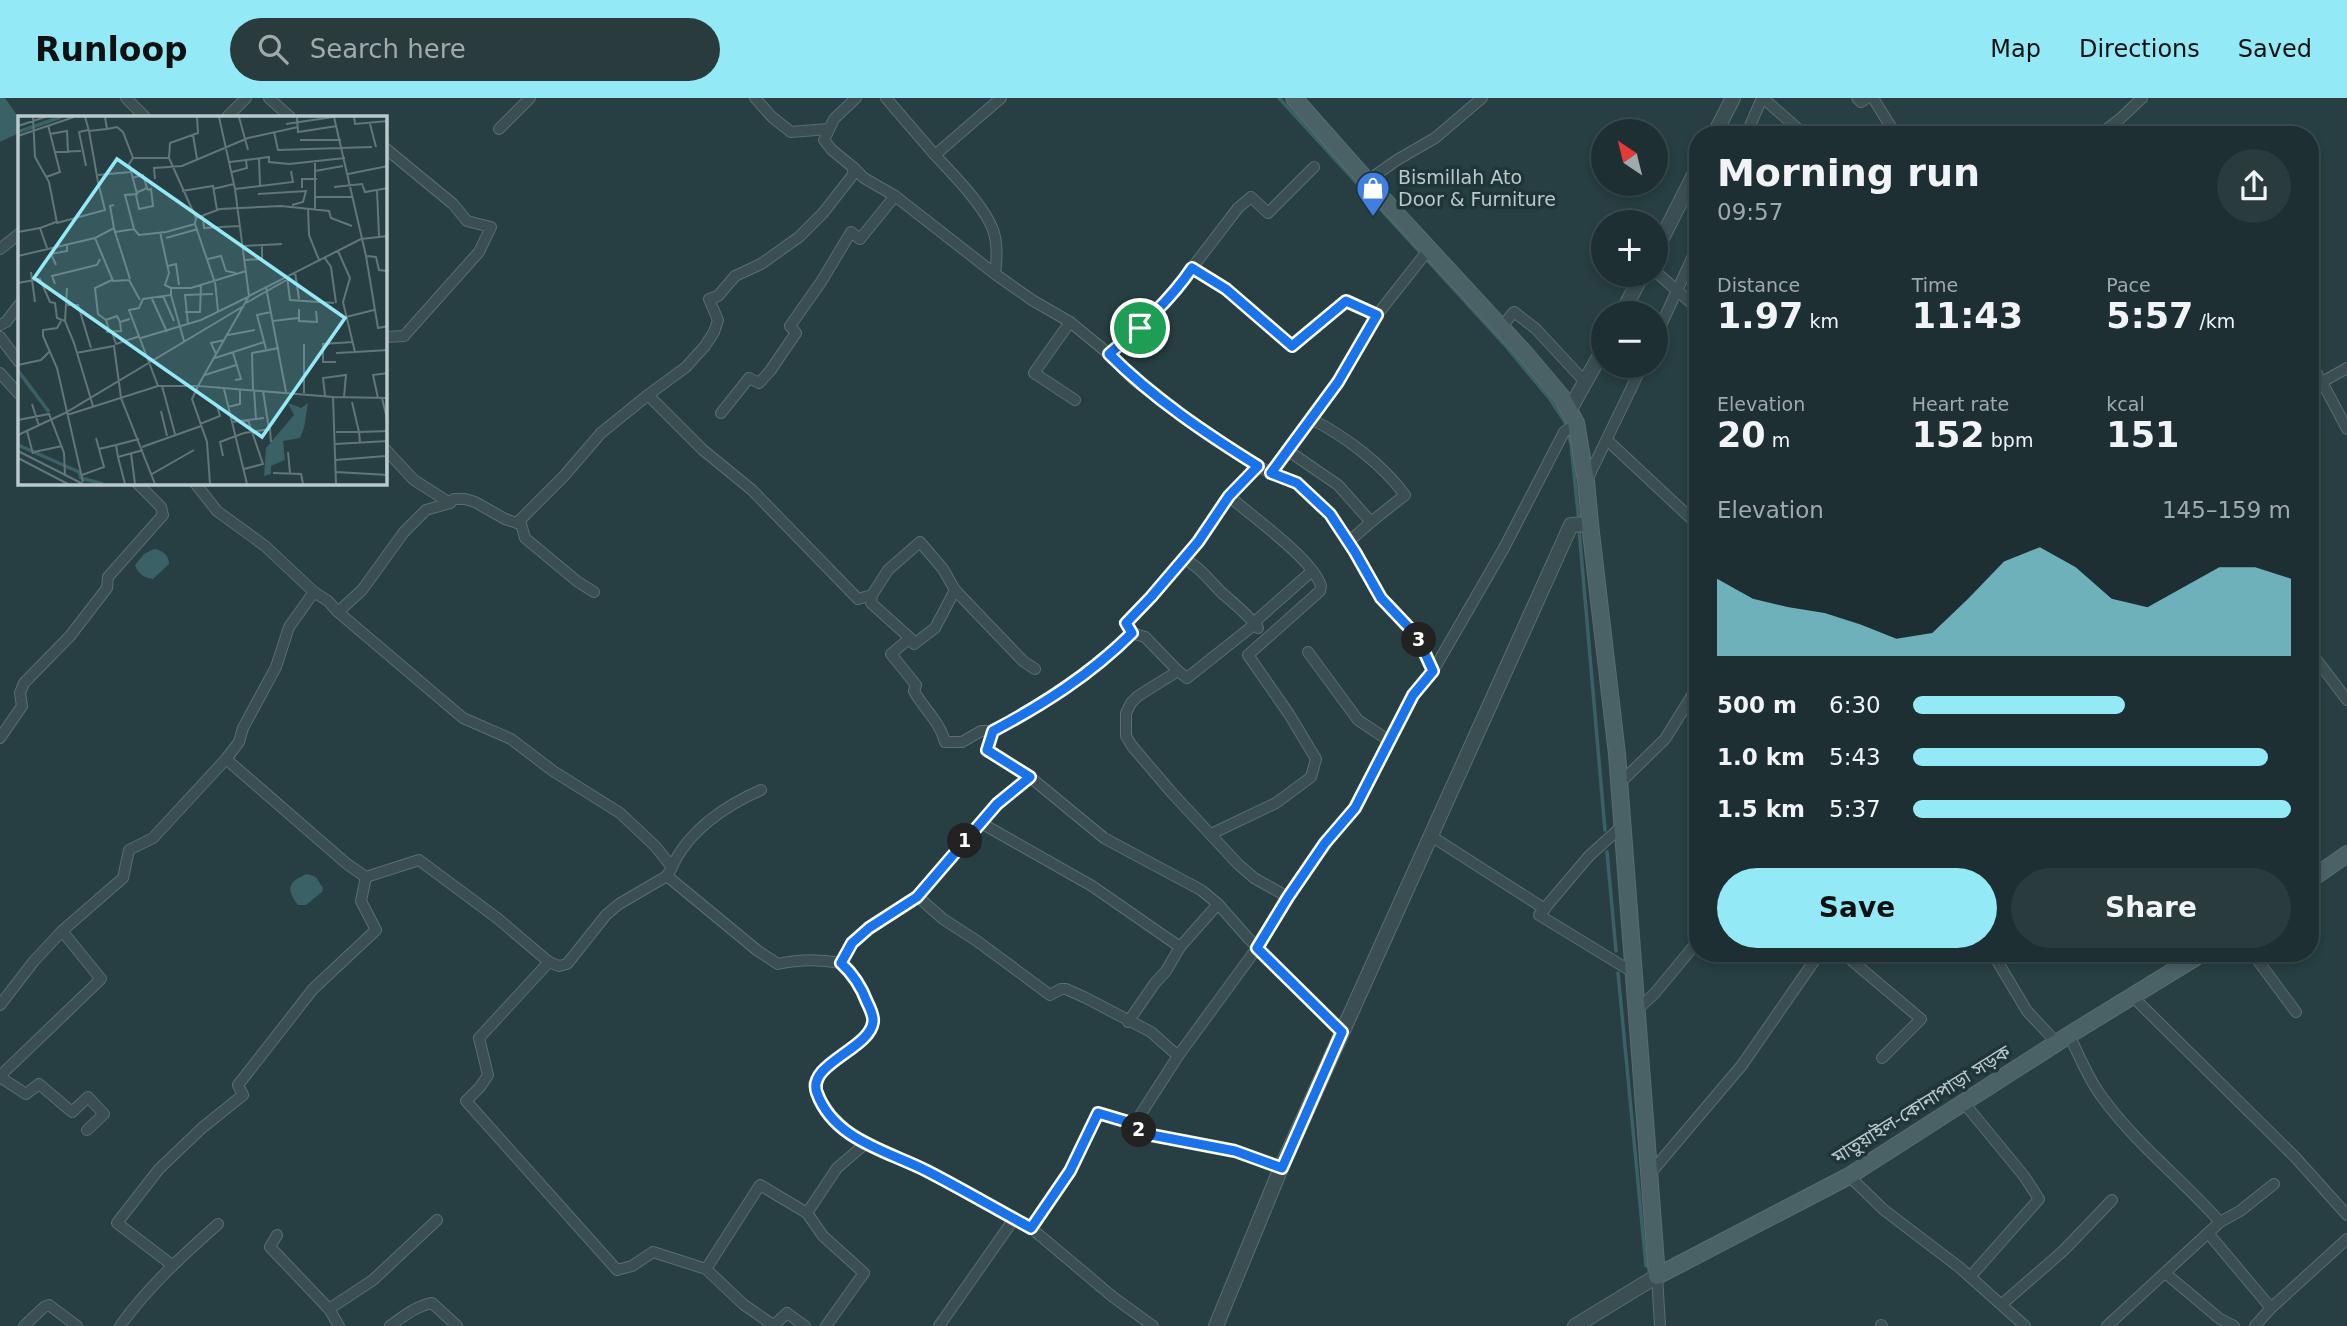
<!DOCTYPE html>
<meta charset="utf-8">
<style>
body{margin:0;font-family:"DejaVu Sans","Noto Sans Bengali",sans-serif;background:#2a3b3e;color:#f1f3f6;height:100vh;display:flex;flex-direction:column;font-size:26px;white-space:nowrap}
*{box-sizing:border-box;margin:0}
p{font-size:23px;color:#a0a9ac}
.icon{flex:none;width:38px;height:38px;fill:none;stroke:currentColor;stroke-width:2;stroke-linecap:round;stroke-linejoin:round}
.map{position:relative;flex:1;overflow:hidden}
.panel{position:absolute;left:1689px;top:28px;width:630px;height:836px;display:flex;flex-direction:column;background:#1d2f32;border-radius:28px;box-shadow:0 4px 10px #0003,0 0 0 2px #3b4a4d}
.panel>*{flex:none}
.needle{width:46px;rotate:325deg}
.fabs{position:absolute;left:1591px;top:21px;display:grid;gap:14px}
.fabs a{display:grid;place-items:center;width:77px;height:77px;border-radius:50%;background:#1d2f32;box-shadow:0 4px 10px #0003,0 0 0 2px #3b4a4d;font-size:35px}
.pin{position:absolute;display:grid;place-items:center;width:60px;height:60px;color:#fff;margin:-30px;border:4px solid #fff;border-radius:50%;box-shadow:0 2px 7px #0007}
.km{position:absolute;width:35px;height:35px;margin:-18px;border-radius:50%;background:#222;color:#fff;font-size:19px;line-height:35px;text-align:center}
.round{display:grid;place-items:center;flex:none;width:74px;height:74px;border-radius:37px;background:#2a3b3e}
.overview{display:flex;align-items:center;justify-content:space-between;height:119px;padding:0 28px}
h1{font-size:38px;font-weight:600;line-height:52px}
.metrics{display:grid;grid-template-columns:repeat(3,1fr);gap:10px;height:119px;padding:7px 28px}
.metrics div{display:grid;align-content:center}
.metrics b{font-size:35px;font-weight:600}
.metrics small{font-size:19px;font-weight:400}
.metrics p{font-size:19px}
.chart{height:196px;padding:14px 28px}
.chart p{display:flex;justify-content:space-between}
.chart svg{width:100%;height:126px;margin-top:7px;fill:#93e9f6;opacity:.7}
.primary-button{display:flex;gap:14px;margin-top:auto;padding:14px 28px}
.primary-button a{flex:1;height:80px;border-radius:42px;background:#93e9f6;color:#111;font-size:28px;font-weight:600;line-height:80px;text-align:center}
.primary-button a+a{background:#2a3b3e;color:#f1f3f6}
ul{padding:0 28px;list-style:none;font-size:23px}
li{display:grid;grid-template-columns:112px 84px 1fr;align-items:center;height:52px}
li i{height:18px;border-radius:9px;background:#93e9f6}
header{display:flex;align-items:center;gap:42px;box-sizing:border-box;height:98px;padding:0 35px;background:#93e9f6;color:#111}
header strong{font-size:33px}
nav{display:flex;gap:38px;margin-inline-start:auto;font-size:24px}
.search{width:490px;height:63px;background:#2a3b3e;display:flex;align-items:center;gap:18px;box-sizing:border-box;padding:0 24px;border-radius:38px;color:#a0a9ac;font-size:26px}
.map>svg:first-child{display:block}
</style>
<header>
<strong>Runloop</strong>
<div class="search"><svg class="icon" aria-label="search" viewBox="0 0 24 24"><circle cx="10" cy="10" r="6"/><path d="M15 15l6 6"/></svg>Search here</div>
<nav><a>Map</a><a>Directions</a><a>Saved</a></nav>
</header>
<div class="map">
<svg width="2347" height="1228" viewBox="0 0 2347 1228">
<rect width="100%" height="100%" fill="#273f42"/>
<!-- water -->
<g fill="#3a6166">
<polygon points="0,0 5,0 19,20 19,35 0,44"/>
<path d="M154,451C162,452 169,457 169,466L153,481C144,480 138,476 135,467L144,456Z"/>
<path d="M307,776L316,779L323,790L322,794L306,807H298C285,790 289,783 307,776Z"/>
</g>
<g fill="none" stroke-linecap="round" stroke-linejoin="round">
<!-- stream -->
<g stroke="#3a6166" stroke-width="3.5">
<polyline points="1279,0 1504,246 1550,301 1565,324 1571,346 1579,424"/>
<polyline points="1579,431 1605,732"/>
<polyline points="1607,754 1616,853"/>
<polyline points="1618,875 1646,1168"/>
</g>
<defs>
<g id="minor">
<polyline points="126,0 145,19"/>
<polyline points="269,0 290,19"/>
<polyline points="755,0 772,19 791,34 828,31"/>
<polyline points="886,0 935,57 1001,0"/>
<polyline points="1763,0 1805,37"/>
<polyline points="1857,0 1861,4 1867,0"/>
<polyline points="1873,0 1896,37"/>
<polyline points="227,19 246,0"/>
<polyline points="499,31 530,0"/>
<polyline points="1746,37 1762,0"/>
<polyline points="2099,37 2121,20 2142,0"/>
<polyline points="385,50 453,106 467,123 491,129 479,154 404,238 385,239"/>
<path d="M935,57C952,75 985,109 993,132C998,146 997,162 995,176"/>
<polyline points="854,70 864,80 895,98 995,176 1032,202 1070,224 1109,256 1134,282 1212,339 1258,368"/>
<polyline points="1367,83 1397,62 1435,40 1482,0"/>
<polyline points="1687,92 1698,100"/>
<polyline points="0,151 19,136"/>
<polyline points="1192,170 1238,110 1251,99 1268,115 1314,69"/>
<polyline points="1656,174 1698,211"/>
<polyline points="1070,224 1034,275 1075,302"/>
<polyline points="0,227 6,224 19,207"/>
<polyline points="1502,228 1514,214 1536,231 1586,285"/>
<polyline points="1656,238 1698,147"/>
<polyline points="0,239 19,264"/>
<path d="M1109,256C1139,230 1170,203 1192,170L1226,191L1292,248L1346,203L1377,217"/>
<polyline points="2310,265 2322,284"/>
<polyline points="2347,270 2322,284 2347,331"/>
<polyline points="0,275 19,296"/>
<path d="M648,297L703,352L752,392L858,501L872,497L871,505L910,540L891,556L916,587L914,593C923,610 940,624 945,644H962L981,633H993"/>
<polyline points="721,315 749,280 759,285 770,273 796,235 790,228 821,184 851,134 860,141 895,98"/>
<path d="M1311,321C1345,338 1382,366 1405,397L1371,424"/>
<polyline points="1607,342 1698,427"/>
<polyline points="385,351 414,382 450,405"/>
<polyline points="1287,352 1338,387 1371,424 1354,439 1346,440"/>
<polyline points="1271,375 1297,385 1330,417 1355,454 1381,500 1417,538 1433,573"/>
<polyline points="1587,382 1642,268"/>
<polyline points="195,385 217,413 265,448 314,494"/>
<polyline points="520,422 525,440 578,484 594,494"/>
<path d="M1183,460C1201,470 1207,480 1221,494C1233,505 1248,516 1258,530"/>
<polyline points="872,497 888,472 920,444 943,471 955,492 1023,563 1035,571"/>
<polyline points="338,514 463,620 511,641 553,673 620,715 655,748 672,769 667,778"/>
<polyline points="1132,535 1145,539 1178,573"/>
<polyline points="910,540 914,546 935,530 955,492"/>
<polyline points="2310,553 2347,602"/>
<polyline points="1308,554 1358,622 1388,642"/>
<polyline points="0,640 22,608 20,595 24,585 70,538 107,490 108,479 163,417 161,409 137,385"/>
<polyline points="1030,679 1104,740 1201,792 1218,806 1248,840 1342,934"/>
<polyline points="1619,686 1665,641 1698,588"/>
<polyline points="981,725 1092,788 1180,849"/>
<polyline points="1621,729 1589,758 1539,817 1634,875"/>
<path d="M1211,736L1276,705L1311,679L1316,661L1289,616L1248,557L1320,493L1321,488C1312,460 1252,419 1229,398"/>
<polyline points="1431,738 1545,811"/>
<path d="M672,769C688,733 726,707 761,692"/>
<polyline points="917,798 943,821 977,843 1050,897 1061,891 1066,891 1086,900 1151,934 1178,958"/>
<polyline points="1288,799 1254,780 1238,766 1172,695 1132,648 1126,638 1126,615 1131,605 1138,598 1178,573 1187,580 1255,526 1259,520 1312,473"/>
<polyline points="1844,856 1921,921 1882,960"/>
<polyline points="1993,856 2027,913 2057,945"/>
<polyline points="2253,856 2296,914"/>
<polyline points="549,864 479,940 488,977 480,989 466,1003 617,1172 632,1168 653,1154 706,1171 743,1206 773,1227"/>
<path d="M841,865C819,861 799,861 778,866L758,853L667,778L619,806L606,817L567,866L559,868L549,864L497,820L419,762L366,779L347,766L226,661L239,644L243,630L276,569L289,529L314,494L328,503L338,514L362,492L404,434L426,412L450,405L454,401H465L475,404L505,421L517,425L564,378L601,335L648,297L686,269L705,248L714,234L718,222L709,201L718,198L735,178L761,166L799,139L823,115L852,78L854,70L832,52L824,42L834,21L856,0"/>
<polyline points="2132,898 2295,1059 2347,1117"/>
<polyline points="0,907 34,863 62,833 123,780 129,752 153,740 226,661"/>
<polyline points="1636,913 1655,895 1698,843"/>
<polyline points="1128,924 1155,885 1166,873 1180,849 1218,806"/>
<path d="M2069,937C2079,957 2088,981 2102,999C2136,1046 2182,1081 2220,1124"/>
<polyline points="0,978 101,881 62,833"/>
<polyline points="0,979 26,996 39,986 72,1014 88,999 104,1016 87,1032"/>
<polyline points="1964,1005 2024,1078 2039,1101 1970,1179"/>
<polyline points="1135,1025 1141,1035 1235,1053 1281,1070"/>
<polyline points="1648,1078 1742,967 1819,856"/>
<polyline points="1849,1078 1884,1112 1959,1169 2025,1228"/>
<polyline points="807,1115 823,1138 864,1175 826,1228"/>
<polyline points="1031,1130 1070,1073 1098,1015 1135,1025 1178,958 1257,850 1288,799 1325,745 1355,710 1413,597 1433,573 1504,450 1564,334 1576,325"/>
<polyline points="2208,1135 2271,1210"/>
<polyline points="277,1137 270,1149 329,1211 339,1228"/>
<polyline points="172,1167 117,1125 159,1071 202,1030 243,997 238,987 313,891 376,832 361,803 366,779"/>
<polyline points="706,1171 760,1087 807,1115 837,1070 865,1046"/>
<polyline points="2165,1175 2220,1221 2234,1228"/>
<polyline points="1657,1178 1660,1228"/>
<polyline points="2002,1206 2063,1153 2112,1102"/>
<polyline points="329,1211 373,1182 437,1122"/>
<polyline points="1881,1227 1882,1228"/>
<polyline points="24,1228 44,1209 49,1207 77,1228"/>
<path d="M120,1228C148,1189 182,1158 218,1126"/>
<path d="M390,1228C404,1218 416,1208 432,1205L457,1228"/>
<polyline points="773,1228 787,1215 805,1228"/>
<polyline points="939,1228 1014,1121"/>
<path d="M1153,1228L1113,1199L1031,1130L927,1073L865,1046L847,1033L831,1017L817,997L814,986C825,963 866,949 873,928C875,921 871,912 868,906C862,890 853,877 841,865L852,845L869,830L917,798L997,706L1030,679L987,652L993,633C1044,606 1091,576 1132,535L1126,525L1151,499L1198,444L1229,398L1258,368L1271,375L1338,284L1377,217L1429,151"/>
<polyline points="2107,1228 2220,1124 2240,1113 2274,1086"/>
<polyline points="2255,1228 2271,1210 2347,1141"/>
</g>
<g id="tertiary">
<polyline points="1714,37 1733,0"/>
<polyline points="1656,152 1698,69"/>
<polyline points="1622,215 1642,177"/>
<polyline points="1570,311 1603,252"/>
<polyline points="1216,1228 1281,1070 1571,427 1590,426"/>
<polyline points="1575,1228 1657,1178"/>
</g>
<g id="secondary">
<polyline points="1294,0 1392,111 1524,254 1562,299 1576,325 1586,383 1590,426 1617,656 1657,1178 1849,1078 2069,937 2201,856"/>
<polyline points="2310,782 2347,756"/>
</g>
</defs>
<!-- minor casing -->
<use href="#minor" stroke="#5a6d6f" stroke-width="12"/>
<!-- tertiary casing -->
<use href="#tertiary" stroke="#5a6d6f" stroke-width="16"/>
<!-- secondary casing -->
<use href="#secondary" stroke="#5a6d6f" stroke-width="18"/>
<!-- minor -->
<use href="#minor" stroke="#3b4f52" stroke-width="10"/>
<!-- tertiary -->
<use href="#tertiary" stroke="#3b4f52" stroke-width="14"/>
<!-- secondary -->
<use href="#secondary" stroke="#4a6165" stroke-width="16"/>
</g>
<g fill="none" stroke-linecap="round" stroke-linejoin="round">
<defs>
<path id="route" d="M1192,170L1226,191L1292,248L1346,203L1377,217L1338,284L1271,375L1297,385L1330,416L1355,454L1381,500L1417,538L1433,573L1413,597L1355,710L1325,745L1288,799L1257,850L1342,934L1282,1070L1235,1053L1141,1035L1135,1026L1098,1015L1070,1073L1031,1130C996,1111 962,1091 927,1073C888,1053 834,1042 817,995C806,966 870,951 873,924C874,918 870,910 867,904C861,888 853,876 841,865L852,845L869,830L917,799L997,706L1030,679L987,652L993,633C1044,606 1091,576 1132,535L1126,525L1151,499L1198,444L1229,398L1258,368C1205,335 1153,300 1109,256C1139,230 1170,203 1192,170Z"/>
</defs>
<!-- route casing -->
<use href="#route" stroke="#fff" stroke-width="14"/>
<!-- route -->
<use href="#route" stroke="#1a73e8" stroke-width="9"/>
</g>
<!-- icons -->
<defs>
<symbol id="shop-pin" viewBox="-11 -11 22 30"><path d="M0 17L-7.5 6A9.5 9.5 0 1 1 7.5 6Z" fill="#3f7fe0" stroke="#203537"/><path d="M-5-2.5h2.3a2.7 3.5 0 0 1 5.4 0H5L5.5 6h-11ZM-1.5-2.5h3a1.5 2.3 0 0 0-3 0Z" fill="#fff"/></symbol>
</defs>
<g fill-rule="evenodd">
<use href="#shop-pin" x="1354" y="71" width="38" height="52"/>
</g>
<g text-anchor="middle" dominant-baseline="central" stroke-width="7" stroke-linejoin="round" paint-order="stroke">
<!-- poi labels -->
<g font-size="19" fill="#b9c9cc" stroke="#203537" text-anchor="start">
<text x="1398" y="79">Bismillah Ato<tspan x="1398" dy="22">Door &amp; Furniture</tspan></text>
</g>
<!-- street labels -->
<g font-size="19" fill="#b9c9cc" stroke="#203537">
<text transform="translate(1921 1006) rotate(-32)">মাতুয়াইল-কোনাপাড়া সড়ক</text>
</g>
</g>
<!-- overview -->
<g transform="translate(18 18)">
<rect width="369" height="369" fill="#273f42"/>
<path d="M270,287L283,292L290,287L286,312L282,322L265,325L267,344L253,350V358L246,360L248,332L276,299Z" fill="#3a6166"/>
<path fill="none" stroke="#3a6166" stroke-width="3.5" d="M0,16L43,1M1,256L31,296M0,329L61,356L63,362L85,368"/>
<path fill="none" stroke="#617679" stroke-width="2" d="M15,1L17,41L31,66L39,107L87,94L80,66M67,1L71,15L89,13M87,1L89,13L99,11L105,16L115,42L111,48L119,78L107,79L116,113M201,1L217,73L231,180L180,270L315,281L318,368M221,1L230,34M279,1L280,16L319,10M316,1L348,140L358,141L361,154L370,155M336,1L337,8L370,5M268,8L315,1M352,8L358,31M0,10L27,1M71,15L80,66M256,16L260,34L354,31M32,18L49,15L50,37M175,19L179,43M0,20L56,1M282,24H323M37,36L63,35M115,42H151M241,42L242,70M297,45V93M212,46L251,41V46L271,48L327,42M68,50L61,16L70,14M297,55L325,50M214,56L229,52L228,45M330,58L370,50M80,59L112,56M28,61L42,56L30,9M114,62L125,59L129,72L118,77M137,63L136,52L164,50L230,22L280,11M316,71L344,68L347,76L370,72M284,72V63H299M195,73L216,68M217,73L275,66L273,55M359,74L361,120M164,75L195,70L199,94M240,78L288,75L285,86L274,89M118,79L121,93L135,90L133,73L129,74M298,81H335M96,89L92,90L96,112M290,92L291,119L301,144M185,100L186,112L221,110M178,102L151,42L152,27L180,17L179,1M177,108L196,164M0,116L22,112M97,116L112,163M142,116L151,157L147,169L153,172M148,122L180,113M225,130L264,128M29,132L22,112L38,106M0,140L77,122M348,140L360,212L370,210M306,141L313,151L318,187M190,143L203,140L208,155L218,157M226,144L244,143V128M38,149L33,138L49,135V128M150,150L158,148L161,169M13,156L17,186M277,156L281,183M269,160L272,184L316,187M197,166L200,195M0,167L22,163L32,186L37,187L39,202L47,205L56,227L75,290M37,168L34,160L79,149L82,143M248,171L268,276M153,179L166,225M145,180L156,205M231,180L343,123L370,120M134,183L149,216M122,184L111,164L95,165L77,122L96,112L97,116L116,113L121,119L148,116L177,108L178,102L202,93L263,90L311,95L313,102L334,110M228,187L272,162M49,189H60L73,232M281,193V205L299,206L298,195M167,196H182L183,168M328,201L356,194M88,204L99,200L102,206L112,203M43,205L39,212L25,214V220L39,252L65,366M47,205L49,172M255,205L280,202M170,208L167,179L195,178M91,214L88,204L80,198L77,172L94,164M88,216L103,215L102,206M95,219L98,228L122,220M210,219L237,214M123,222L183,204L230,181M286,228V277M248,233L239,199L253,196M337,236L370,234M58,237L96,230L103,282L137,368M215,237L223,263L217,264M318,237L337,236L325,186L332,162L320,135M198,238L193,227L206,224M197,242L246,226M318,246H305V228L335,226M0,249L23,244L31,236M187,259L218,249M140,270L111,194L121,192L125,183L153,179V172H173L228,155M144,270L157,318M206,273L229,368M235,274L234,237L261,232M236,274L238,303M245,275L251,313M307,280L305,262L328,259L326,281M315,281L370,282M360,282L355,259L370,257M364,282L370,307M14,288L21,310M210,291L222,288V274M143,295L149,320M49,299L140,270H180L174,283L189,326L192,368M0,304L31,298L46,337L47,359M214,306L246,302M182,308L202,300L199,290M9,315L15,338M318,316H341L334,286M0,319L47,297L224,191M342,326L341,316L370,315M317,328L370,325M98,329L121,323M124,331L183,310M81,333L98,329L100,341L125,334M0,335L65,368M16,336L44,330M270,336L272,357M113,337L117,368M205,340L202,326L226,317L252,313L253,326M100,341L107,368M0,342L50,368M317,344L368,340M226,353L245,348L230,304M318,356L370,359M255,357L283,358L285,368M134,358L176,334M64,359L86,351L78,322M368,359V325"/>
<path fill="#93e9f6" fill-opacity="0.15" stroke="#93e9f6" stroke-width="3.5" d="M99,43L327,202L244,321L16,162Z"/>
<rect width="369" height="369" fill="none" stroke="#b9c9cc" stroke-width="3.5"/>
</g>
</svg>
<div class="fabs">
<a><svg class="needle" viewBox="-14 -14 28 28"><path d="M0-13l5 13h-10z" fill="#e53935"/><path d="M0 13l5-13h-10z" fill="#a0a9ac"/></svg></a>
<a>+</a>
<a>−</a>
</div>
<div class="pin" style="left:1140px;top:230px;background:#1e9e55"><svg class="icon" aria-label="arrive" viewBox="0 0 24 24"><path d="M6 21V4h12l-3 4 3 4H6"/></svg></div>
<b class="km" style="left:965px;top:743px">1</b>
<b class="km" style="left:1139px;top:1032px">2</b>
<b class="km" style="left:1419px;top:542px">3</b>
<section class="panel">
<div class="overview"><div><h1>Morning run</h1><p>09:57</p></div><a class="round"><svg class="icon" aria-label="share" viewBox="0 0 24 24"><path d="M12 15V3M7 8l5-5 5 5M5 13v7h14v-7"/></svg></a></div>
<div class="metrics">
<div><p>Distance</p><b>1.97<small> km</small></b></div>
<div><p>Time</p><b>11:43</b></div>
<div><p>Pace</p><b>5:57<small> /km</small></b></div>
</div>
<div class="metrics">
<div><p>Elevation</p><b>20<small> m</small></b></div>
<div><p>Heart rate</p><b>152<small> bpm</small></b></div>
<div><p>kcal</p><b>151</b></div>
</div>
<div class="chart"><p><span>Elevation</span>145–159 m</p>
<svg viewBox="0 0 160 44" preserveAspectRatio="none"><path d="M0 44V17L10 24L20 27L30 29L40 33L50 38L60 36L70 24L80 11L90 6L100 13L110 24L120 27L130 20L140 13L150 13L160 17V44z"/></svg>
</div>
<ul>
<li><b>500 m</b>6:30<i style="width:56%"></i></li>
<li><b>1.0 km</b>5:43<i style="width:94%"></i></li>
<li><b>1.5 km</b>5:37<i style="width:100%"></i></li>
</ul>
<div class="primary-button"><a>Save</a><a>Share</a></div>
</section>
</div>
